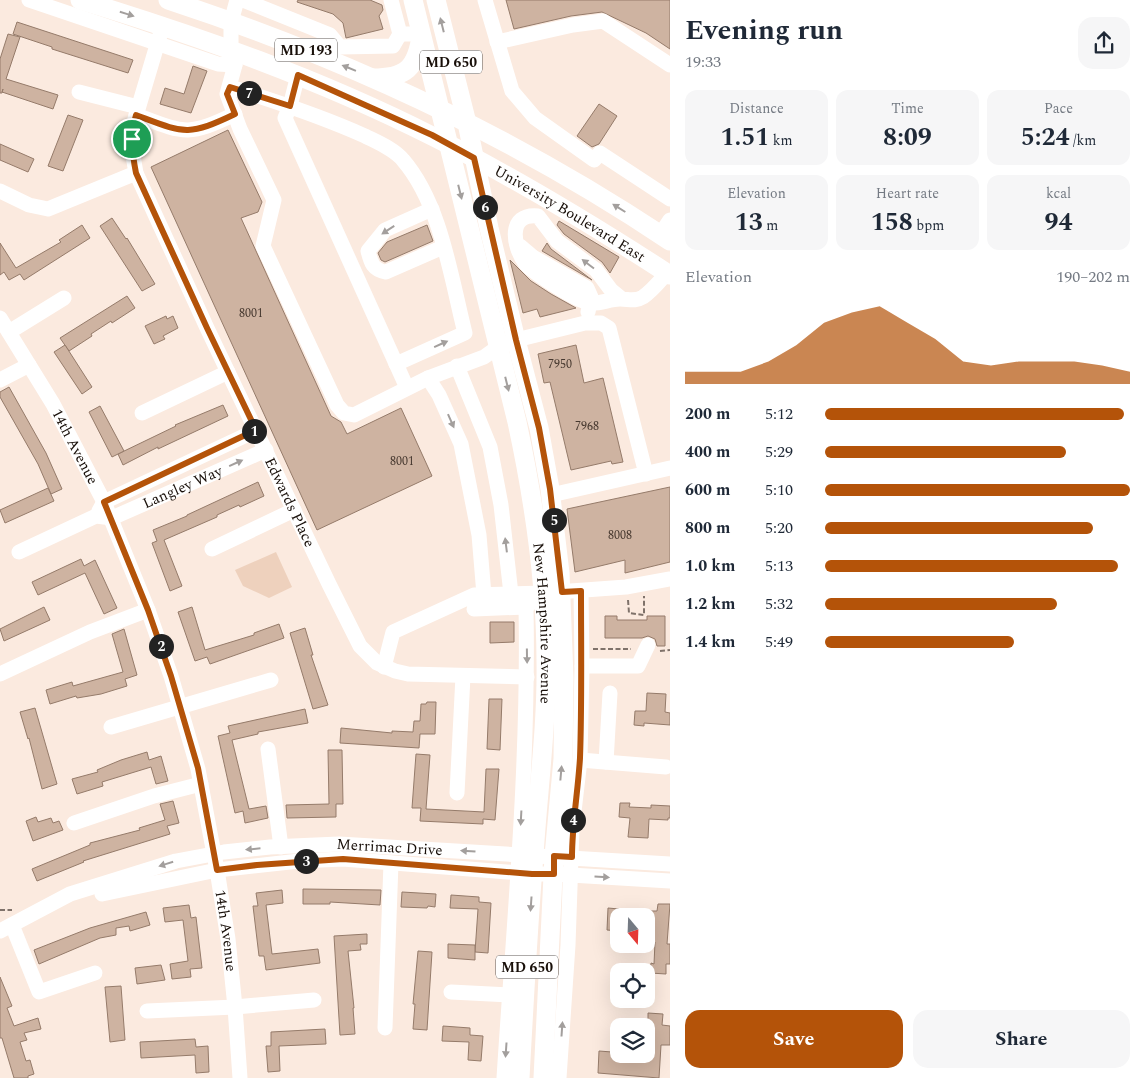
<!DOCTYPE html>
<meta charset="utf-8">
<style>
body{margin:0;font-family:Spectral,serif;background:#f6f6f7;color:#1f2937;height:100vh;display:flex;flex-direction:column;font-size:19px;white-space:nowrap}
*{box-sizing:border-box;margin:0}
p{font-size:16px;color:#747a83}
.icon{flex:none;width:28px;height:28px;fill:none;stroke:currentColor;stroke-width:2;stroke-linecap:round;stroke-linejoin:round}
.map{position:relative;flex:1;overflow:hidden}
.sheet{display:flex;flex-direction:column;background:#fff;width:475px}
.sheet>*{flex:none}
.needle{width:32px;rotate:161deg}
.fabs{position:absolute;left:610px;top:908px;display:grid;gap:10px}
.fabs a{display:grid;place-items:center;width:45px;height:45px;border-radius:10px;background:#fff;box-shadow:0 5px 20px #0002;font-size:25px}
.pin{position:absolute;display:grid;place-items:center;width:42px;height:42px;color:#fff;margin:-21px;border:2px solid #fff;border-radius:50%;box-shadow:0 1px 5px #0007}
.km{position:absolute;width:25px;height:25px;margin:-12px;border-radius:50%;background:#222;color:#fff;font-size:14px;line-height:25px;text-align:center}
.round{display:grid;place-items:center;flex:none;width:52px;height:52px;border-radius:15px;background:#f6f6f7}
.headline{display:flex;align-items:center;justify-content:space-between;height:85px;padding:0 15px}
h1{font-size:28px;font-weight:700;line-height:38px}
.stats{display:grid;grid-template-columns:repeat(3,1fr);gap:8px;height:85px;padding:5px 15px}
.stats div{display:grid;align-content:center;border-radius:12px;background:#f6f6f7;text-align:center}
.stats b{font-size:25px;font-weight:700}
.stats small{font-size:14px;font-weight:400}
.stats p{font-size:14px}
.chart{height:140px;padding:10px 15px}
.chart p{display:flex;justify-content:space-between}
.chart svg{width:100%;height:90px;margin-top:5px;fill:#b45309;opacity:.7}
.cta{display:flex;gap:10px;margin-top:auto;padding:10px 15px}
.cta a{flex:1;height:58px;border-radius:15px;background:#b45309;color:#fff;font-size:20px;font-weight:700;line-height:58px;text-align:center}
.cta a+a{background:#f6f6f7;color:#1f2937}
ul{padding:0 15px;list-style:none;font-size:16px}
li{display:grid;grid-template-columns:80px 60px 1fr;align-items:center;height:38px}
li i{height:12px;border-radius:6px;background:#b45309}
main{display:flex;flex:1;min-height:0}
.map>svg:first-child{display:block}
</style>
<main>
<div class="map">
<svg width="670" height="1078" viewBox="0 0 670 1078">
<rect width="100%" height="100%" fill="#fbeadf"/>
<!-- green -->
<polygon fill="#eed1bd" points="276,552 292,587 269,598 243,586 235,570"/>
<!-- building -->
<g fill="#ceb3a1" stroke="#957b6a">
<polygon points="298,0 370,0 382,5 383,10 379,16 383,29 346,38 343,23 333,14 297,2"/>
<polygon points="506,0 670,0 670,49 646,33 602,12 571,16 514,29"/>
<polygon points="17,22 133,60 128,73 52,49 52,47 13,34"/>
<polygon points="8,34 20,37 6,79 58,95 53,109 2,92 3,89 2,93 0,93 0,59"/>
<polygon points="193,66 207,71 191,113 160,104 165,88 184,94"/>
<polygon points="599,104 617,116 599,144 592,147 577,136"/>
<polygon points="68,115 83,120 63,171 48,166"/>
<polygon points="228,130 262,202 258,212 241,218 331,416 341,422 347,434 401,408 432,476 317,530 151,167"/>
<polygon points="0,144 34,159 28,172 0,160"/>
<polygon points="112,218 126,239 127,238 155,284 142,291 100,226"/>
<polygon points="559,221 619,257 610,273 602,262 564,234 557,225"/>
<polygon points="82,225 90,238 24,280 20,274 9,280 4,272 0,275 0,243 16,268 61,242 59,240"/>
<polygon points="427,225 433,241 385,262 381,260 378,253 387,242"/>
<polygon points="547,243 551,249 592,280 542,251"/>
<polygon points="510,260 531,281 551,294 576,308 540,317 537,309 523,313"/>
<polygon points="127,296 135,308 112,323 111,321 91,334 92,336 69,351 60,338"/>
<polygon points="166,316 167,319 173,316 178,328 163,336 165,339 154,344 145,326"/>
<polygon points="65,345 92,387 82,394 54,352"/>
<polygon points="576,345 584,383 603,378 623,462 612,464 611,461 571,470 550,382 544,383 538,354"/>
<polygon points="9,387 46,453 62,489 51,494 38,464 0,397 0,392"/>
<polygon points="223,405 228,416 158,449 158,447 123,465 118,454 176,426 175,425"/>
<polygon points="100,406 124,451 112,457 89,412"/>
<polygon points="258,482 264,496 240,507 239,505 217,515 217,517 164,540 182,586 170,591 152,543 157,541 153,530 187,516 187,515"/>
<polygon points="670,487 670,562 625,573 625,560 575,572 567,509"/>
<polygon points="48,488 54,501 5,523 0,510"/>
<polygon points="81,559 84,566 95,560 117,608 104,614 85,573 38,595 32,582"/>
<polygon points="44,607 50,620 4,641 0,629"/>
<polygon points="192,607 205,650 254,635 254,633 279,624 284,638 210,664 207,657 195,661 178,612"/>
<polygon points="605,616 617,616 617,620 647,620 647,616 665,616 665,646 657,646 655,639 648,636 642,638 605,638"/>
<polygon points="490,622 514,622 514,642 490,643"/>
<polygon points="305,628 313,655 311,655 328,705 313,709 290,633"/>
<polygon points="124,629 137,675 125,679 127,686 101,694 77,698 76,696 50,704 46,690 72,682 73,686 123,672 112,634"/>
<polygon points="647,693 666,694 665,712 670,713 670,725 644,723 644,726 634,725 635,711 646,711"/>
<polygon points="489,699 502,699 500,750 487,749"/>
<polygon points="427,702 436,702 435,734 420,734 419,748 340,743 341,728 392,733 392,731 413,732 414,721 420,721 421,704 426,704"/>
<polygon points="35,708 57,784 42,789 29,738 28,739 20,712"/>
<polygon points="305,709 308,723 258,732 258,734 232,740 249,809 266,806 268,818 245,823 243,811 235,813 218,736 230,733 228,726"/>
<polygon points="328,750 342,750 343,804 336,804 336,817 287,818 286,805 329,804"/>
<polygon points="147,752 149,760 161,756 168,781 156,784 151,767 102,782 103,786 77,794 72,779 98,772 97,770 121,760"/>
<polygon points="416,754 430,755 426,809 484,812 486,769 499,769 495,820 483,819 483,824 420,821 421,808 412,808"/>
<polygon points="173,801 179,823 167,826 170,834 83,861 84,862 37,881 32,869 90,845 90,843 140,830 139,828 165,820 160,804"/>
<polygon points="620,803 630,803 629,807 651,808 651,805 670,806 670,818 668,818 668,820 649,819 648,838 628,837 630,818 619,817"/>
<polygon points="36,817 38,822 51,818 53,823 59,821 63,830 33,841 26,821"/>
<polygon points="303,889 381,890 380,905 330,902 330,904 303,904"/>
<polygon points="282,890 283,903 266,905 272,954 318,949 320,963 266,970 264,956 259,956 253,906 258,906 256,893"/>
<polygon points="402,892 436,894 435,907 428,906 427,908 401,907"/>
<polygon points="451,895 479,897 479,902 491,903 488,953 475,952 478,909 450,908"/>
<polygon points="658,904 670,904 667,944 670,944 670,964 666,964 666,974 650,973 651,963 654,964 655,942 652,942 653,934 649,933 650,929 646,929 646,911 657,911"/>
<polygon points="189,905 191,918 196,917 202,968 190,969 191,977 172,979 170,964 188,961 183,920 165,922 163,908"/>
<polygon points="608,908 619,909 619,931 607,930"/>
<polygon points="146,912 150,925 130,931 129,926 116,928 116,935 100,938 39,964 34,950 90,928"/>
<polygon points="367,934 367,944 360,944 361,950 348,951 354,1008 353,1008 355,1034 340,1035 334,936"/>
<polygon points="448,944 475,945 475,960 448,958"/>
<polygon points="418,951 432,952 427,1030 413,1029 415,1004 413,1004"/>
<polygon points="161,965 165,980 137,984 135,968"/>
<polygon points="0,977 12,1006 7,1008 14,1026 38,1018 41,1029 24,1033 27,1040 20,1042 26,1061 30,1060 34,1074 28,1076 28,1078 14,1078 2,1038 0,1038"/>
<polygon points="121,986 125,1040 110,1042 105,987"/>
<polygon points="648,1013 663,1014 662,1025 670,1026 670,1045 661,1045 659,1078 598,1073 599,1051 612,1052 612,1055 642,1057 642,1054 646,1054 646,1045 649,1045 650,1023 648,1023"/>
<polygon points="443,1026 470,1028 470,1035 483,1036 481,1061 468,1060 469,1042 442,1041"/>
<polygon points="325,1029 326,1044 279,1046 280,1071 268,1072 266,1046 271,1046 271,1032"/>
<polygon points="195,1039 196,1047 208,1046 209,1072 196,1073 195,1055 141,1058 140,1042"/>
</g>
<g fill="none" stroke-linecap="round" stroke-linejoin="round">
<!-- path -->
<g stroke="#7f726a" stroke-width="2" stroke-dasharray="5 2.5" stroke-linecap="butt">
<polyline points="628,600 629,613 644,615 644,596"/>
<polyline points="593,649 631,649"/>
<polyline points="660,651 670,650"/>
<polyline points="0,910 12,910"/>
</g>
<!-- minor -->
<g stroke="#fff" stroke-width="15">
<polyline points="29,0 218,64 235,65"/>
<polyline points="237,0 231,22 231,49 235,65 227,94 240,129 274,200 263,246 337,405 344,413 354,415 428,378 484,357 498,347 516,340 585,323 601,323 609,328 646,474"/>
<polyline points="243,0 330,35 340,47 393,46 400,34"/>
<polyline points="391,0 400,34 410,34"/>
<polyline points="485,0 512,91 535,118 594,160 600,153 670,199"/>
<path id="s1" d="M163,25L135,119L132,150L136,173L207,328L329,584L360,646L377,663L395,671L408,674L527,677"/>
<polyline points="497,42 573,25 603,21 670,65"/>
<polyline points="298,75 290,106 285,118 407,388"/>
<path d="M230,87C275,101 321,116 365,136C377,142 394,149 403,160C441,204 451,278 465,333L396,364"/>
<polyline points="79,92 138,107"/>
<path d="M136,115C184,133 187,137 235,114"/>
<polyline points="0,191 29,205 48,209 136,173"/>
<path d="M432,209L385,230L368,251C371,263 373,270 386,272L443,247"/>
<polyline points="660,235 670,220"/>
<polyline points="520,246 533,257 587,288 591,297 588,312"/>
<path d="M622,299L611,290L596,270L557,241L538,216C507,213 513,246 525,263C533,273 578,302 590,303C600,304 610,299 620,299C629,299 635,302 643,297C652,291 660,281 667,273"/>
<path id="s2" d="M0,318L53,404L104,502L148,610L171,676L198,769L217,870L228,939L235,1007L240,1078"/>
<polyline points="9,332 64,298"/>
<polyline points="457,366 490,447 501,505 511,594"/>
<polyline points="428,378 439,395 461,444 479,535 484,595"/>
<polyline points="0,380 29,365"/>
<polyline points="142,413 228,372"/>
<polyline points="551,495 670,468"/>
<polyline points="99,511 104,502 257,430"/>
<polyline points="212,549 294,510"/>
<path id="s3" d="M19,552L96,516L112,518L266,450"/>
<polyline points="474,609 526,607 534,600"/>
<polyline points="582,666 638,666 648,645"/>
<polyline points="384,667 393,632 474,595 543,593 626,587 670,579"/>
<polyline points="0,674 90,632 148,610"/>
<polyline points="111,727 271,680"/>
<polyline points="268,749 281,847"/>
<polyline points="580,760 666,767"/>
<polyline points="606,762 610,693"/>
<polyline points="457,793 463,676"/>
<polyline points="74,823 154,796 201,784"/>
<polyline points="102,894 217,870 299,861 343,859 532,874 554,874 670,881"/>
<polyline points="12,925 39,992 95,973"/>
<path id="s4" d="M0,931L70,894L176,861L224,852L270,847L339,844L670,864"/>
<polyline points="451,992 510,995"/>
<polyline points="147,1011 235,1007 314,1000"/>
<polyline points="385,1028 391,863"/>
<path d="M504,1078C514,921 529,764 526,607"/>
<polyline points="559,1078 568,945 572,829 580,760 582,666 581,591"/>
</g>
<!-- major -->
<g stroke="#fff" stroke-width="19">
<path id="s5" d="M80,0C201,37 319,79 432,136C514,177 593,225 670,275"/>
<path d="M168,0C345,58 515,137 670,241"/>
<path id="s6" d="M413,0L517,422C534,501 546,581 546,662C547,726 538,791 534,855C528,929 524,1004 520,1078"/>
<polyline points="436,0 467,123 489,228 516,340 539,428 550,489 560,573 564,678 563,759 554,856 543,1078"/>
<path d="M373,78C406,78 416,68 421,37"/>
</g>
</g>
<!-- one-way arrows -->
<defs><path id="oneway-solid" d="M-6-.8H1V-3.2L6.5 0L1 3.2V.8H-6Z" transform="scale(1.25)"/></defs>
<g fill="#a39f9d">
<use href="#oneway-solid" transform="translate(127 14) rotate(17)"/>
<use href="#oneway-solid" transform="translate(442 25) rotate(-104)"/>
<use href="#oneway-solid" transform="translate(349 68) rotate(-158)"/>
<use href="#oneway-solid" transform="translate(460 192) rotate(76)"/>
<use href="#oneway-solid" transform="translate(619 208) rotate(-148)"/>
<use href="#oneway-solid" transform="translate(388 230) rotate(147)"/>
<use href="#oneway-solid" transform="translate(588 264) rotate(-143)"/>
<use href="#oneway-solid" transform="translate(441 344) rotate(-24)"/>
<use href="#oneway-solid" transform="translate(507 384) rotate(76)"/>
<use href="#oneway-solid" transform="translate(451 421) rotate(66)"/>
<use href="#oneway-solid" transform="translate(236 463) rotate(-24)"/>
<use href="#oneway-solid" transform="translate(506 545) rotate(-97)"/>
<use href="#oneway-solid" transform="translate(527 656) rotate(89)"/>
<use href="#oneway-solid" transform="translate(561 773) rotate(-85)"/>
<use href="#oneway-solid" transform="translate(521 818) rotate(93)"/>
<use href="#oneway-solid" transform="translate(253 849) rotate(174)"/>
<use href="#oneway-solid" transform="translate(468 851) rotate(-176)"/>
<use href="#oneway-solid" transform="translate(166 864) rotate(163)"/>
<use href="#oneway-solid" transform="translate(602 877) rotate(3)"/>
<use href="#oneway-solid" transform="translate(531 904) rotate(94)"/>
<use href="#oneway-solid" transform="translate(562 1029) rotate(-86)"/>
<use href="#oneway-solid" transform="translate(506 1050) rotate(94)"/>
</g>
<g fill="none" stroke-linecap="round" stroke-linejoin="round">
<defs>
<path id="route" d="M298,75L432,135L474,158L516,340L539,428L550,489L562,592L581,591C581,647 582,702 580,758C578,791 572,824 572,857L554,856V874H532L343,859L257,865L217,870L198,768L171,676L148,610L104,502L256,430L207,328L136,173C132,153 130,135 136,115C184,133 187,137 235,114L227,94L230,87L290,106Z"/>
</defs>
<!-- route casing -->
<use href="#route" stroke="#fff" stroke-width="10"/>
<!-- route -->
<use href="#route" stroke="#b45309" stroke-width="6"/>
</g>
<g text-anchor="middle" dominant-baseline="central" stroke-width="4.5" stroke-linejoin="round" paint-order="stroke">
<!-- number labels -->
<g font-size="12" fill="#46382f">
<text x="251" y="313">8001</text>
<text x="560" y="364">7950</text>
<text x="587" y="426">7968</text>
<text x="402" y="461">8001</text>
<text x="620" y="535">8008</text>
</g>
<!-- shield labels -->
<g fill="#fff" stroke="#5d5753" stroke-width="1">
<rect x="275" y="38.5" width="62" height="23" rx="4"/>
<rect x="420" y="50.5" width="62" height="23" rx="4"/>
<rect x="496" y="955.5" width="62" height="23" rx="4"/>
</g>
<g font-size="14" font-weight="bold" fill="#180f09">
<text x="306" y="50">MD 193</text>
<text x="451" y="62">MD 650</text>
<text x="527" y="967">MD 650</text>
</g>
<!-- street labels -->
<g font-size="15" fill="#180f09" stroke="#fff">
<text stroke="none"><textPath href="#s5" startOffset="536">University Boulevard East</textPath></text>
<text stroke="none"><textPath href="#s2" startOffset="149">14th Avenue</textPath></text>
<text stroke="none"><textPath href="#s3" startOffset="178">Langley Way</textPath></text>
<text stroke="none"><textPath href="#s1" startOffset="516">Edwards Place</textPath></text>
<text stroke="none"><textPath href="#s6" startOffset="638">New Hampshire Avenue</textPath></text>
<text stroke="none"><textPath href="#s4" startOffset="405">Merrimac Drive</textPath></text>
<text stroke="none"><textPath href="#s2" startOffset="659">14th Avenue</textPath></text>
</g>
</g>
</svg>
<div class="fabs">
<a><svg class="needle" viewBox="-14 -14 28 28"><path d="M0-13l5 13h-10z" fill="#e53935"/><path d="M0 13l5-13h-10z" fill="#747a83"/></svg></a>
<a><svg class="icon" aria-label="locate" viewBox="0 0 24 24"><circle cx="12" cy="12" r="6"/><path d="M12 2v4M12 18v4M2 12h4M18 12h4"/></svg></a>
<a><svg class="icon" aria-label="layers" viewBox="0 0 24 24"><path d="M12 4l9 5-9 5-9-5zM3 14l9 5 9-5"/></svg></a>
</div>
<div class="pin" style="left:132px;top:139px;background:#1e9e55"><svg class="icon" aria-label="arrive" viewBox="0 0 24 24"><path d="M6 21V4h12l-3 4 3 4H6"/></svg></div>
<b class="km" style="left:254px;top:431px">1</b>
<b class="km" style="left:161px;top:646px">2</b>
<b class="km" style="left:306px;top:861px">3</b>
<b class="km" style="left:573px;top:820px">4</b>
<b class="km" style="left:554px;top:520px">5</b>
<b class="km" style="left:485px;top:207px">6</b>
<b class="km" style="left:249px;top:93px">7</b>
</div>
<section class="sheet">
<div class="headline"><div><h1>Evening run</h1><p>19:33</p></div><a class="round"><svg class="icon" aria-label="share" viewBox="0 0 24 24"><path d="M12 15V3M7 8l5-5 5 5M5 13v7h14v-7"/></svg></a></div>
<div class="stats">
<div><p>Distance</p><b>1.51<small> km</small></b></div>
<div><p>Time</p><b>8:09</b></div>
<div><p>Pace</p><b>5:24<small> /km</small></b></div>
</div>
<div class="stats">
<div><p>Elevation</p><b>13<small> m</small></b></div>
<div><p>Heart rate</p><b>158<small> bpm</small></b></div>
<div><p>kcal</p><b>94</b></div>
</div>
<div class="chart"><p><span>Elevation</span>190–202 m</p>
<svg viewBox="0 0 160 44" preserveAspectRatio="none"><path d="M0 44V38L10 38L20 38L30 33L40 25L50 14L60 9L70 6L80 14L90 22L100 33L110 35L120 33L130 33L140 33L150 35L160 38V44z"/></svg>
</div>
<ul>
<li><b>200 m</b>5:12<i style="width:98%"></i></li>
<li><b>400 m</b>5:29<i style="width:79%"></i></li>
<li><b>600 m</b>5:10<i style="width:100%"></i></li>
<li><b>800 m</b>5:20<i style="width:88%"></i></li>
<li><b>1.0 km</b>5:13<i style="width:96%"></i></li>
<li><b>1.2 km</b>5:32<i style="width:76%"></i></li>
<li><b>1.4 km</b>5:49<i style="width:62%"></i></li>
</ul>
<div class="cta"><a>Save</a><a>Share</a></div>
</section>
</main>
